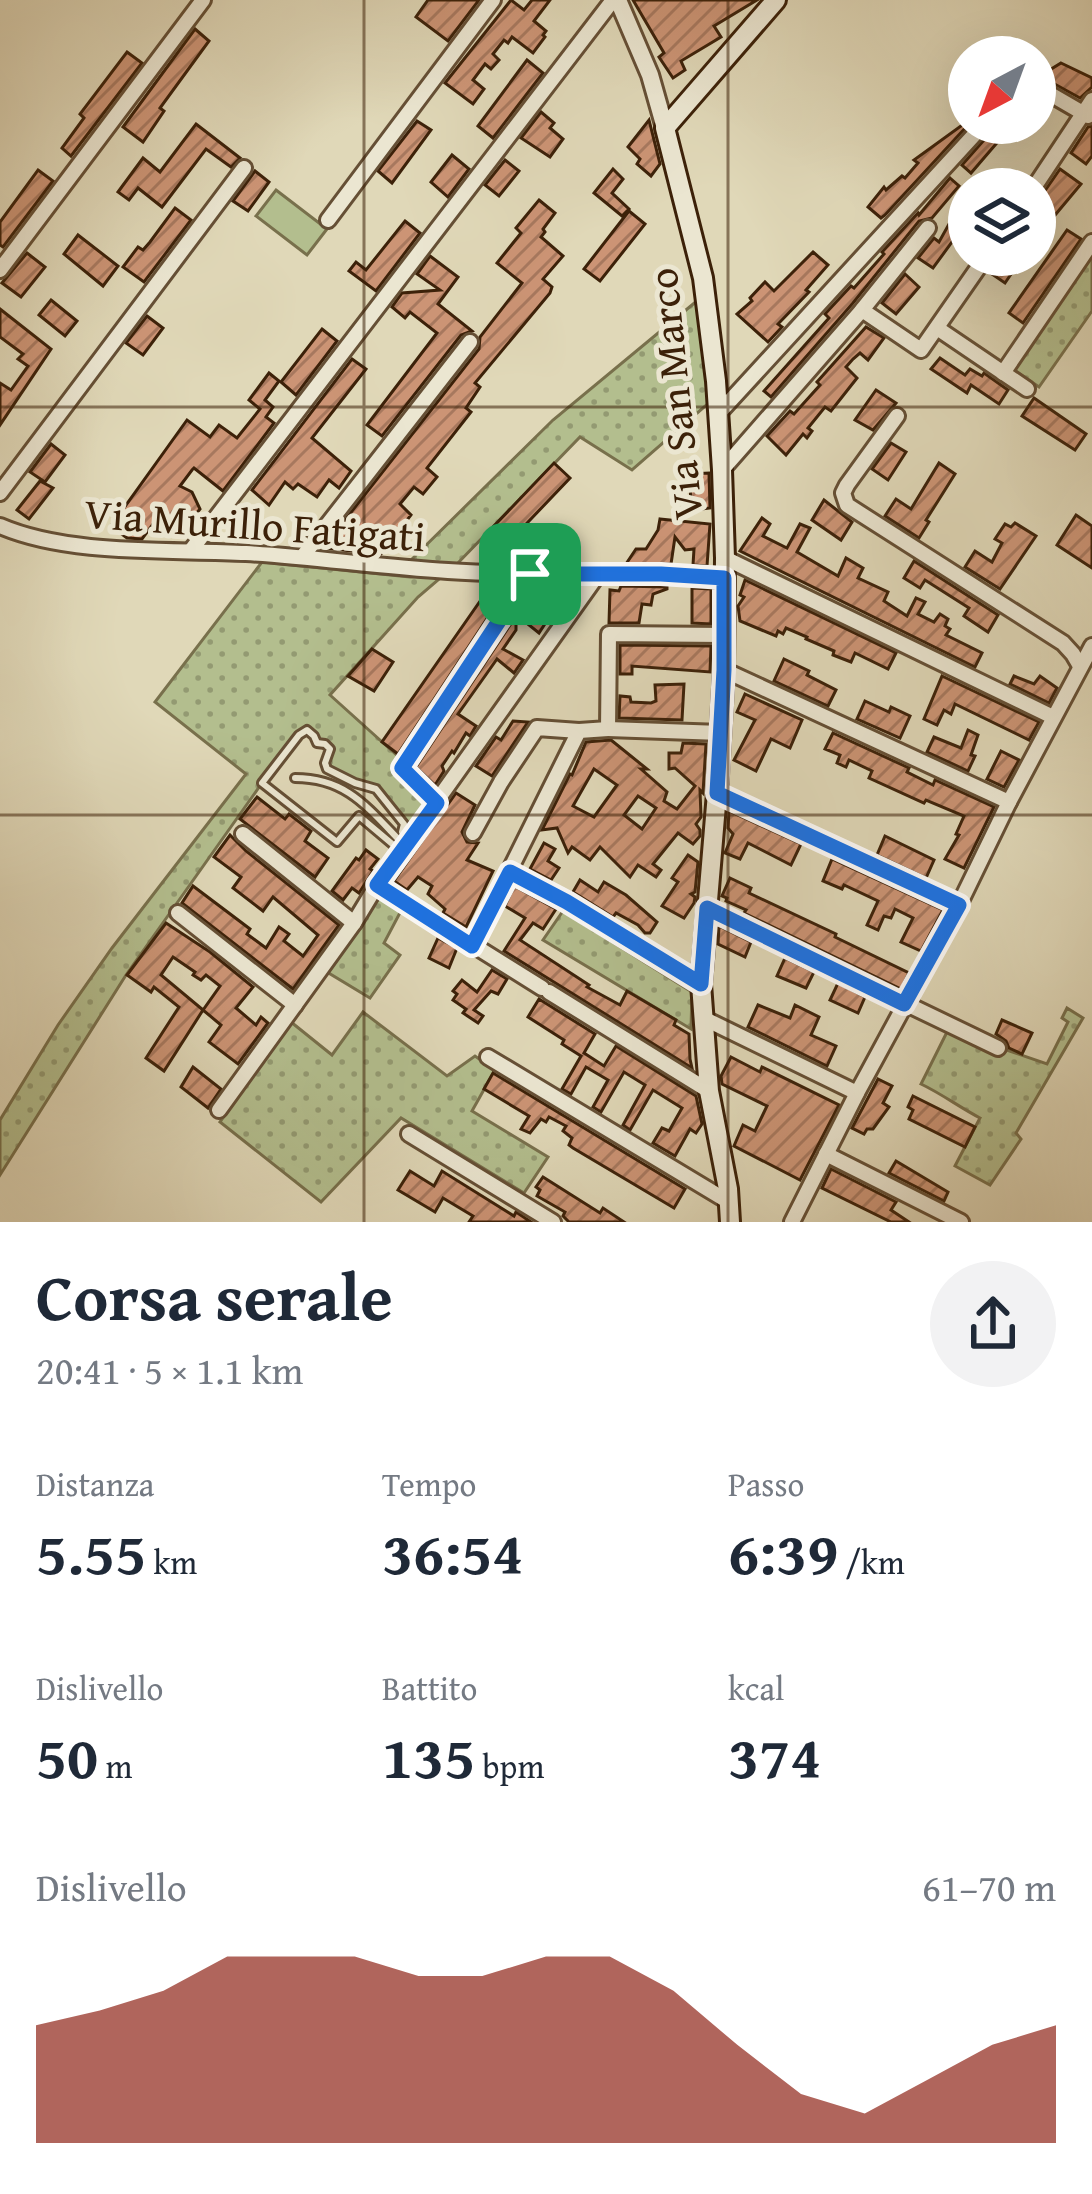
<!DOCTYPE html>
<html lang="it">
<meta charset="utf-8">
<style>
body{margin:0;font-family:"Gentium Book Plus",serif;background:#f2f2f3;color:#1f2937;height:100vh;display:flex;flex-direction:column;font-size:45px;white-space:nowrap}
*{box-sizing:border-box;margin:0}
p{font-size:39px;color:#747a83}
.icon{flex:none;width:66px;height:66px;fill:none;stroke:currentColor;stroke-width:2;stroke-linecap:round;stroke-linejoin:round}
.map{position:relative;height:1222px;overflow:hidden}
.drawer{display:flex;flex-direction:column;background:#fff;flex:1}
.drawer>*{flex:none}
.needle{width:78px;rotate:221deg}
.controls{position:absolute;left:948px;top:36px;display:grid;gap:24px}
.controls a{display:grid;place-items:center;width:108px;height:108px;border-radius:50%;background:#fff;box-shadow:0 12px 48px #0002;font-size:60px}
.pin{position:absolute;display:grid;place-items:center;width:102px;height:102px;color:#fff;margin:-51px;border-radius:24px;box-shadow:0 6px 18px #0006}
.round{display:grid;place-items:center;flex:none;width:126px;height:126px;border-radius:63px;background:#f2f2f3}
.headline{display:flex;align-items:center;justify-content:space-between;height:204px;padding:0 36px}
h1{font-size:66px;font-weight:700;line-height:90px}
.stats{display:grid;grid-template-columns:repeat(3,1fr);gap:18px;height:204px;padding:12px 36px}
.stats div{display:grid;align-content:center}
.stats b{font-size:60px;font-weight:700}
.stats small{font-size:33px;font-weight:400}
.stats p{font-size:33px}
.chart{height:336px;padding:24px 36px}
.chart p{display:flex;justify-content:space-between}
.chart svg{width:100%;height:216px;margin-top:12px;fill:#8f2418;opacity:.7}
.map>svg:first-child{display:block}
</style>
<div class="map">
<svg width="1092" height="1222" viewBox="0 0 1092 1222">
<defs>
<pattern id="green-dots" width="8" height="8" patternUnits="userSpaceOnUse" patternTransform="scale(3)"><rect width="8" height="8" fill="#b3be8e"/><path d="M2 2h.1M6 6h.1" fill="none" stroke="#939a72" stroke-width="1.8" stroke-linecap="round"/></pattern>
<pattern id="building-hatch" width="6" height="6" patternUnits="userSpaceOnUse" patternTransform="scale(3)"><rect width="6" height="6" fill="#cc9475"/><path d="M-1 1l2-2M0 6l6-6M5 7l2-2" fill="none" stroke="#a7785e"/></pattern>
</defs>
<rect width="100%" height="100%" fill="#e0d8b8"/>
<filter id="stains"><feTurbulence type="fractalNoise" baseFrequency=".00167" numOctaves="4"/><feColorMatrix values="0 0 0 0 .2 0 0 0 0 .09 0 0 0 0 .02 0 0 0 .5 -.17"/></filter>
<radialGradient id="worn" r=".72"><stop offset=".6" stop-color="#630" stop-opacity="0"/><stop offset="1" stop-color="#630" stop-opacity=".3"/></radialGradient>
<!-- green -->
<g fill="url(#green-dots)" stroke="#78704c" stroke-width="3">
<polygon points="1092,255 1092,311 1039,387 1013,369"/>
<polygon points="698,300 710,402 632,470 580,437 455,566 410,561 553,420"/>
<path d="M262,562L410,577L445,574L418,597L330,695L401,759L394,771L428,804L405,837C399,795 361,785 327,769L325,763L330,748L317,743L307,730L262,783L126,975L0,1175V1120L58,1025L112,948L246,774L155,702Z"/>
<polygon points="381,895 402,909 384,943 400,955 370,998 327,972"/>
<polygon points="563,911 692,992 691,1029 543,940"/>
<path d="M1067,1008L1083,1018L1016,1133L1021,1139L990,1185L955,1166L980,1118C959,1107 942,1094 921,1084L947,1032L997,1054L1001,1048L1047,1064L1068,1022L1062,1018Z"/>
<polygon points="363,1012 447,1076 475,1056 495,1070 472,1111 548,1157 524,1193 401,1118 321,1202 220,1122 291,1022 332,1055"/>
</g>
<!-- pitch -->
<polygon fill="#b3be8e" stroke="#78704c" stroke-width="3" points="276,190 327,229 307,255 256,216"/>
<!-- building -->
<g fill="url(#building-hatch)" stroke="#3c2109" stroke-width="3" fill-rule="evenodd">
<polygon points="428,0 479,0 448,41 416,17"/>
<polygon points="511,0 524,10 532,0 550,0 534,21 546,31 543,35 545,37 533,53 512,37 508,43 504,40 493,54 499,60 491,69 485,64 473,80 484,89 473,104 445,83"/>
<polygon points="633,0 757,0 714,26 721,37 681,61 685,70 673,78 659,57 664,53"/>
<polygon points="195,29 209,41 160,108 164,111 143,142 123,127"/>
<polygon points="127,52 142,63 71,156 62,148 84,118 80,114"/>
<polygon points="527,60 543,73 493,138 478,126"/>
<polygon points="1061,63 1092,78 1092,87 1080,98 1040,76"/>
<polygon points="541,112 554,123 550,128 563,139 550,157 521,138"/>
<polygon points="649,120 660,164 651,176 637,164 640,159 628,147"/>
<polygon points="417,121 431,130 392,183 378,171"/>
<polygon points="965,123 968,125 885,215 881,218 868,207 884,187 886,190 902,176 905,178 918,163 914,160"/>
<polygon points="999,123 1014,123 971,173 962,165"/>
<polygon points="196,124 240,158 231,167 206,149 162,207 138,188 129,200 118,192 143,158 160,172"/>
<polygon points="1092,126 1092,156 1086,164 1071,153 1088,127"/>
<polygon points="452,155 469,169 448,197 431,182"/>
<polygon points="505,160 519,171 499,196 485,185"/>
<polygon points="613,169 623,179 612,193 629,209 622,216 594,193"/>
<polygon points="1060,169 1081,184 1035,239 1035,200 1042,195"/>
<polygon points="38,170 53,181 3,247 0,245 0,222"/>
<polygon points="255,171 269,182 248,211 233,201"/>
<polygon points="950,178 959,186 932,218 919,221 853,303 771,397 764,391 829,318 825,314 851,286 854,288 884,254 882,252 918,213 919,215"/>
<polygon points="539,200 555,213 543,229 545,232 541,237 563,256 543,279 552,287 550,293 475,383 480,387 466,408 471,412 427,468 437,477 423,494 414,487 400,504 411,515 381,554 323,548 479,349 480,337 522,283 497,263 521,233 516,228"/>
<polygon points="175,208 191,220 144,282 123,267 138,247 143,250 150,242"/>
<polygon points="629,211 645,224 600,281 584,269"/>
<polygon points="405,221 420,233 376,291 349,271 356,262 366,270"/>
<polygon points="949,224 960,231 933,268 918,258 934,238 939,242"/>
<polygon points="1067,230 1081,239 1023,323 1009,313"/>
<polygon points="78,235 118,266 103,286 64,254"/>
<polygon points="813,252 828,265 806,290 809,292 778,324 782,327 768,342 737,314 752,301 750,298 765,282 774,291"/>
<polygon points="27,253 45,267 21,297 2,283"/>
<polygon points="998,255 1024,255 1005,283 989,272"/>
<polygon points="430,256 458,277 438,304 472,331 461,335 382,436 367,425 437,333 410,312 405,318 392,307 402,293 440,290 417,274"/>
<polygon points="905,274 919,287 896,314 882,303"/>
<polygon points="51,300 77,321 65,336 39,315"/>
<polygon points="0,309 51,349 0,425 0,383 11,390 28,366 18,359 23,354 0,337"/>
<polygon points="147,316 163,328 143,355 126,343"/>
<polygon points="866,327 884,338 868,360 860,353 853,359 846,367 857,378 831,411 825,407 808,428 812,431 807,438 803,434 786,455 767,436 790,411 794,414 820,385 817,382"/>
<polygon points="322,329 337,341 296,395 281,382"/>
<polygon points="940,358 965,375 970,369 982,376 984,373 1008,390 999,404 971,385 967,393 931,369"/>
<polygon points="352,359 366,369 312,438 351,471 339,488 329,480 317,497 298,484 293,489 285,482 269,505 252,490"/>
<polygon points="269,373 279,381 265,400 273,407 266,417 274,423 223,491 194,468 192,470 180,486 192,492 200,509 183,530 162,512 142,539 127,538 111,526 187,420 210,437 219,425 237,438 260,409 249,400"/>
<polygon points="876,390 896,403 873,430 855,420"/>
<polygon points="1034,398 1086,434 1075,450 1022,416"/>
<polygon points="891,443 906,452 888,480 872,469"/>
<polygon points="51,444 65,455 45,482 30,472"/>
<polygon points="554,463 570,478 510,541 494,526"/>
<polygon points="939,463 955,474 926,520 929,522 919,538 885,516 896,499 911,509"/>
<polygon points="709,473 710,508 702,509 691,501 689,474"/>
<polygon points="40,481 53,488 29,519 17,510"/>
<polygon points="824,500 852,522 841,540 812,520"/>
<polygon points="1076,515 1092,526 1092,568 1057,545"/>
<polygon points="762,518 770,524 763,536 787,548 800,524 810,528 797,552 838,576 846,558 863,568 858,578 888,592 884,601 907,616 916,598 925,602 918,614 934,622 940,614 948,619 945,626 950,629 946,635 982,653 975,667 740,551"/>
<polygon points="660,519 710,524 707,566 693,565 694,549 685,550 675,537 671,564 626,564 636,549 646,549 658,530"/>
<polygon points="1015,523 1036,536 1000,589 965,567 975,551 992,562 1002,543 995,539 1005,524 1011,527"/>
<polygon points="914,561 998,615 988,632 964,616 969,608 925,580 920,588 904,578"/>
<polygon points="745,580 896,653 888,669 855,653 851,662 833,655 834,651 806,639 807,637 786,628 783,634 778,631 776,636 740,621 738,606 744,597 740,595"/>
<polygon points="492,584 509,585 398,754 382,742"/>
<polygon points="546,586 563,596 539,633 524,621"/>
<polygon points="621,586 667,587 667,589 653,594 651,605 642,604 639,623 609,623 610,590 619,591"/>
<polygon points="692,588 711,589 711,624 692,623"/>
<polygon points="516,616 516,630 503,649 523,660 514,673 497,659 485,676 458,714 476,726 470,736 466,733 454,753 452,751 442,766 444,771 435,785 416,767"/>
<polygon points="620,645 711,646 710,672 632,666 632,674 620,674"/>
<polygon points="372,649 393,662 374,691 348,676"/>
<polygon points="784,659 809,671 807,675 836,690 828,706 774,681"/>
<polygon points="942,676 1039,722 1029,740 955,704 951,714 944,710 937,725 924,719"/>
<polygon points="1014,676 1034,684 1040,676 1057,688 1049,703 1010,684"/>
<polygon points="684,684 682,720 619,718 620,696 630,697 631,702 651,703 656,701 655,685"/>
<polygon points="745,694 802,720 790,748 771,739 756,771 734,760 755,720 737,712"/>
<polygon points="865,701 889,712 891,707 910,716 900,738 857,719"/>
<polygon points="513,721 528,722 492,776 476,766 496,737 501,740"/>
<polygon points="968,730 978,735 971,755 975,756 968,771 927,752 934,737 961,748"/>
<polygon points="833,733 909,768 907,772 933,785 935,780 994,807 964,868 945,859 959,835 956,834 964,816 926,800 924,803 869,778 872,771 849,760 846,767 837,763 840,755 825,749"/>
<path d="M611,740L647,769H641L667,792L664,801L677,809L695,786L675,768L669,769V753H681L683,743L706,744L703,793L700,790L701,817L696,824L700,830V836L693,844L678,833L653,864L661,870L656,877L638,865L630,877L600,847L590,860L572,847L568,853L557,828L542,830L570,774L572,775L586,742ZM594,769L617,785L594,817L573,806ZM638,796L656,808L642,829L624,815Z"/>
<polygon points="1001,751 1019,760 1004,787 987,779"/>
<polygon points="456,793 475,805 462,832 467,842 478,843 467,860 493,871 466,927 443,913 445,909 428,894 432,886 418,877 407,890 394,881"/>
<polygon points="257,797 285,819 289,814 311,831 305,841 328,858 315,877 240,819"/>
<polygon points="729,811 801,844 791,865 748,843 740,859 725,853 733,834 728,828"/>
<polygon points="230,835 246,851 339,925 293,989 182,903 193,886 250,929 247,934 266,948 279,927 289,934 284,941 303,956 318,935 273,897 263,911 233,888 241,877 214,857"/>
<polygon points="885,836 934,860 926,878 877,855"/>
<polygon points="544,843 555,849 548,861 559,868 551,880 530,869"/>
<polygon points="366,850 378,859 370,869 373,871 359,893 352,888 343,900 332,891 356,858 359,860"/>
<polygon points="688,855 698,862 695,892 691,894 695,897 694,903 684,918 662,906 678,882 672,878"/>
<polygon points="832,859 943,910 921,951 901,942 913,918 895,909 891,918 884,916 878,930 867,925 878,901 844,885 842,889 823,881"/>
<polygon points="730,878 751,888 749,893 836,934 835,937 909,973 901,989 744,913 746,910 726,901 727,898 722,896"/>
<polygon points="580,880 598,892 604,882 626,895 657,922 650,933 645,933 638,925 616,913 613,917 573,892"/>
<polygon points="514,886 556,909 543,929 533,923 520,940 589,985 587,987 620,1005 627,991 676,1020 674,1025 689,1034 690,1059 692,1068 504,951 525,918 505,906"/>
<path d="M166,923L210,952L253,987L236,1008L256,1025L261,1017L268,1023L238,1064L209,1042L221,1025L203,1010L164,1071L146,1058L179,1007L154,987L151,992L127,975ZM173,957L195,972L193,975L201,980L206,975L220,986L203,1010L161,975Z"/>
<polygon points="719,926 751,942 745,957 718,944"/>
<polygon points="438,938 457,948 449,968 429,958"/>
<polygon points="785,958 814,972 806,988 777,976"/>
<polygon points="492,970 507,979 498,994 491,991 474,1010 483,1016 478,1023 463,1013 466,1009 453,1000 457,994 453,991 462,980 477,992"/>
<polygon points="838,983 865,997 858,1013 830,1000"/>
<polygon points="539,999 595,1034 584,1053 604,1066 616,1046 696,1096 702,1124 696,1133 690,1129 675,1156 653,1143 662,1128 669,1131 682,1108 653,1090 630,1130 623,1125 645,1085 624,1072 601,1112 593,1107 608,1080 586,1067 571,1094 562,1089 581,1056 562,1044 564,1040 528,1017"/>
<polygon points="758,1005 790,1018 795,1005 819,1017 811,1035 836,1046 827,1066 748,1027"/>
<polygon points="1002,1020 1032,1033 1022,1054 1009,1048 1006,1041 996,1034"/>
<polygon points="731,1057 760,1072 762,1067 839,1105 800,1180 734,1146 743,1125 755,1131 767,1106 722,1084 721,1076"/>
<polygon points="193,1067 221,1089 208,1108 181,1087"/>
<polygon points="493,1073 685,1189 674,1208 573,1148 569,1145 572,1138 563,1131 566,1126 549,1117 546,1122 541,1119 530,1133 521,1129 529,1116 484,1089"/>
<polygon points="878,1079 892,1086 883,1103 889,1107 873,1129 867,1129 864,1134 852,1128"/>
<polygon points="913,1096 975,1127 965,1147 909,1119 913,1110 908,1107"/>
<polygon points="896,1161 948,1192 944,1201 889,1173"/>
<polygon points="831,1169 896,1202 891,1210 909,1222 891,1222 822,1188"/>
<polygon points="410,1171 434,1186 442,1171 514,1216 516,1212 531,1222 469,1222 473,1216 443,1198 435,1212 398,1190"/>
<polygon points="543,1177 600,1213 603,1208 624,1222 569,1222 563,1216 565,1212 537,1196 540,1190 536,1187"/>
</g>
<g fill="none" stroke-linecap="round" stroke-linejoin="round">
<defs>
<g id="service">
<polygon points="307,730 314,736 317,743 325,744 330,749 325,763 327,769 355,783 376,789 404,824 402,832 405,837 397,848 359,816 337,842 262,783 299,735"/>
<path d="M295,778C347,778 368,808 402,843"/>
</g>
<g id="minor">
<polyline points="1038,87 1088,116"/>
<polyline points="1033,189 1092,100"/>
<polyline points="328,220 493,0"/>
<polyline points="0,270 203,0"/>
<polyline points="862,310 921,350 987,255"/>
<polyline points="937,328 1027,389"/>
<polyline points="1003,373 1092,242"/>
<polyline points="718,414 985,123"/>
<polyline points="897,416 847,485 843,493 847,505 1063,643 1073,654 1080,666"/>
<polyline points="722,470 862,310 928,228"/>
<polyline points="0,493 244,168"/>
<path d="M0,526C69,556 170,549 246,553C313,557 380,567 448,571C540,577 632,572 724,578"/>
<polyline points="192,549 613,0"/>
<polyline points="303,556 470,342"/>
<polyline points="725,558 1053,717"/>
<polyline points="724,670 1009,802"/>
<polyline points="608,729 721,733"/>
<polyline points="717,793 959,905"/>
<polyline points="437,803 402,768 530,574"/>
<polyline points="473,833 501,782 537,728 579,731"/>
<polyline points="243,834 354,923"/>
<polyline points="510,871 567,902 701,984"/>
<polyline points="377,885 599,573"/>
<polyline points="707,908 998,1048"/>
<polyline points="178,913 295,1005"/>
<polyline points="472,946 579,731 608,729 609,634 724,635"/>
<polyline points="549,992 709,1091"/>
<polyline points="703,1018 857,1093"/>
<polyline points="488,1057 729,1202"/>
<polyline points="219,1110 354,923 377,885 542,988"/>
<polyline points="409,1134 553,1222"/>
<polyline points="826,1154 961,1222"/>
<polyline points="792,1222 857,1093 959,905 1009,802 1092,646"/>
</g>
<polyline id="tertiary" points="618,0 650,75 665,128"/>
<polyline id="secondary" points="730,1222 728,1189 709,1091 701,984 717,793 724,670 725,558 722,470 716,381 703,278 665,128 776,0"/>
</defs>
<!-- service casing -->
<use href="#service" stroke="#654f35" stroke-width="12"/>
<!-- minor casing -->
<use href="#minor" stroke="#654f35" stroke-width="20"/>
<!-- tertiary casing -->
<use href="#tertiary" stroke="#654f35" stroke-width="22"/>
<!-- secondary casing -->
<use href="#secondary" stroke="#3c2109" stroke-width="24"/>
<!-- service -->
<use href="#service" stroke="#ebe6d1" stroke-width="6"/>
<!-- minor -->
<use href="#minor" stroke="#ebe6d1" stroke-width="14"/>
<!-- tertiary -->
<use href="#tertiary" stroke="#ebe6d1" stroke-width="16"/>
<!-- secondary -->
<use href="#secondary" stroke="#ebe6d1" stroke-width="18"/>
</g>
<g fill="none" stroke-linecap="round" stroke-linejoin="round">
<defs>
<polygon id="route" points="530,574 661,574 724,578 724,670 717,793 959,905 904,1004 707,908 701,984 567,902 510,872 472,946 377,885 437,803 402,768"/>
</defs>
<!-- route casing -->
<use href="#route" stroke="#fff" stroke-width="24"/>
<!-- route -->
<use href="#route" stroke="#1a73e8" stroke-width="15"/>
</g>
<!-- grid -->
<path fill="none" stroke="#3c2109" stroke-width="3" stroke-opacity="0.55" d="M364,0V1222M728,0V1222M0,407H1092M0,815H1092"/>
<g text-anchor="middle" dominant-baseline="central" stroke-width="10" stroke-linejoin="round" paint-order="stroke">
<!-- street labels -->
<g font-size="42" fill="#3c2109" stroke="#ebe6d1">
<text transform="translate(674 394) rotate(-96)">Via San Marco</text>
<text transform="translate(255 524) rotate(4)">Via Murillo Fatigati</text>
</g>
</g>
<rect width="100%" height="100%" filter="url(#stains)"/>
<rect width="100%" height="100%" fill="url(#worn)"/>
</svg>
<div class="controls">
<a><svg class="needle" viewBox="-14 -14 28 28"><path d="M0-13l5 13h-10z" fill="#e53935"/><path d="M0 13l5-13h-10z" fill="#747a83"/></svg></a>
<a><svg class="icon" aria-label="layers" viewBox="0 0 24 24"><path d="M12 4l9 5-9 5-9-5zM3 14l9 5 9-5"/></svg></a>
</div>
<div class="pin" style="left:530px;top:574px;background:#1e9e55"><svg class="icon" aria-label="arrive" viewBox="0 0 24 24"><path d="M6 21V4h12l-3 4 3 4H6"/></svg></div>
</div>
<section class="drawer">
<div class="headline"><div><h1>Corsa serale</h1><p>20:41 · 5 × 1.1 km</p></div><a class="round"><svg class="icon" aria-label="share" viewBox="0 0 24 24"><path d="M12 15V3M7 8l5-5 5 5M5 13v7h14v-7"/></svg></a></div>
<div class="stats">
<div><p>Distanza</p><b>5.55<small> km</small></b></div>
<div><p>Tempo</p><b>36:54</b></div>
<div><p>Passo</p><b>6:39<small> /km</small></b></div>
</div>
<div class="stats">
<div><p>Dislivello</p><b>50<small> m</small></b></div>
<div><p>Battito</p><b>135<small> bpm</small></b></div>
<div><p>kcal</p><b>374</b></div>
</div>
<div class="chart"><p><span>Dislivello</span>61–70 m</p>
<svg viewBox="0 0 160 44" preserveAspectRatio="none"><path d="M0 44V20L10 17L20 13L30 6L40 6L50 6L60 10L70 10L80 6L90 6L100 13L110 24L120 34L130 38L140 31L150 24L160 20V44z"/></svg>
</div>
</section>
